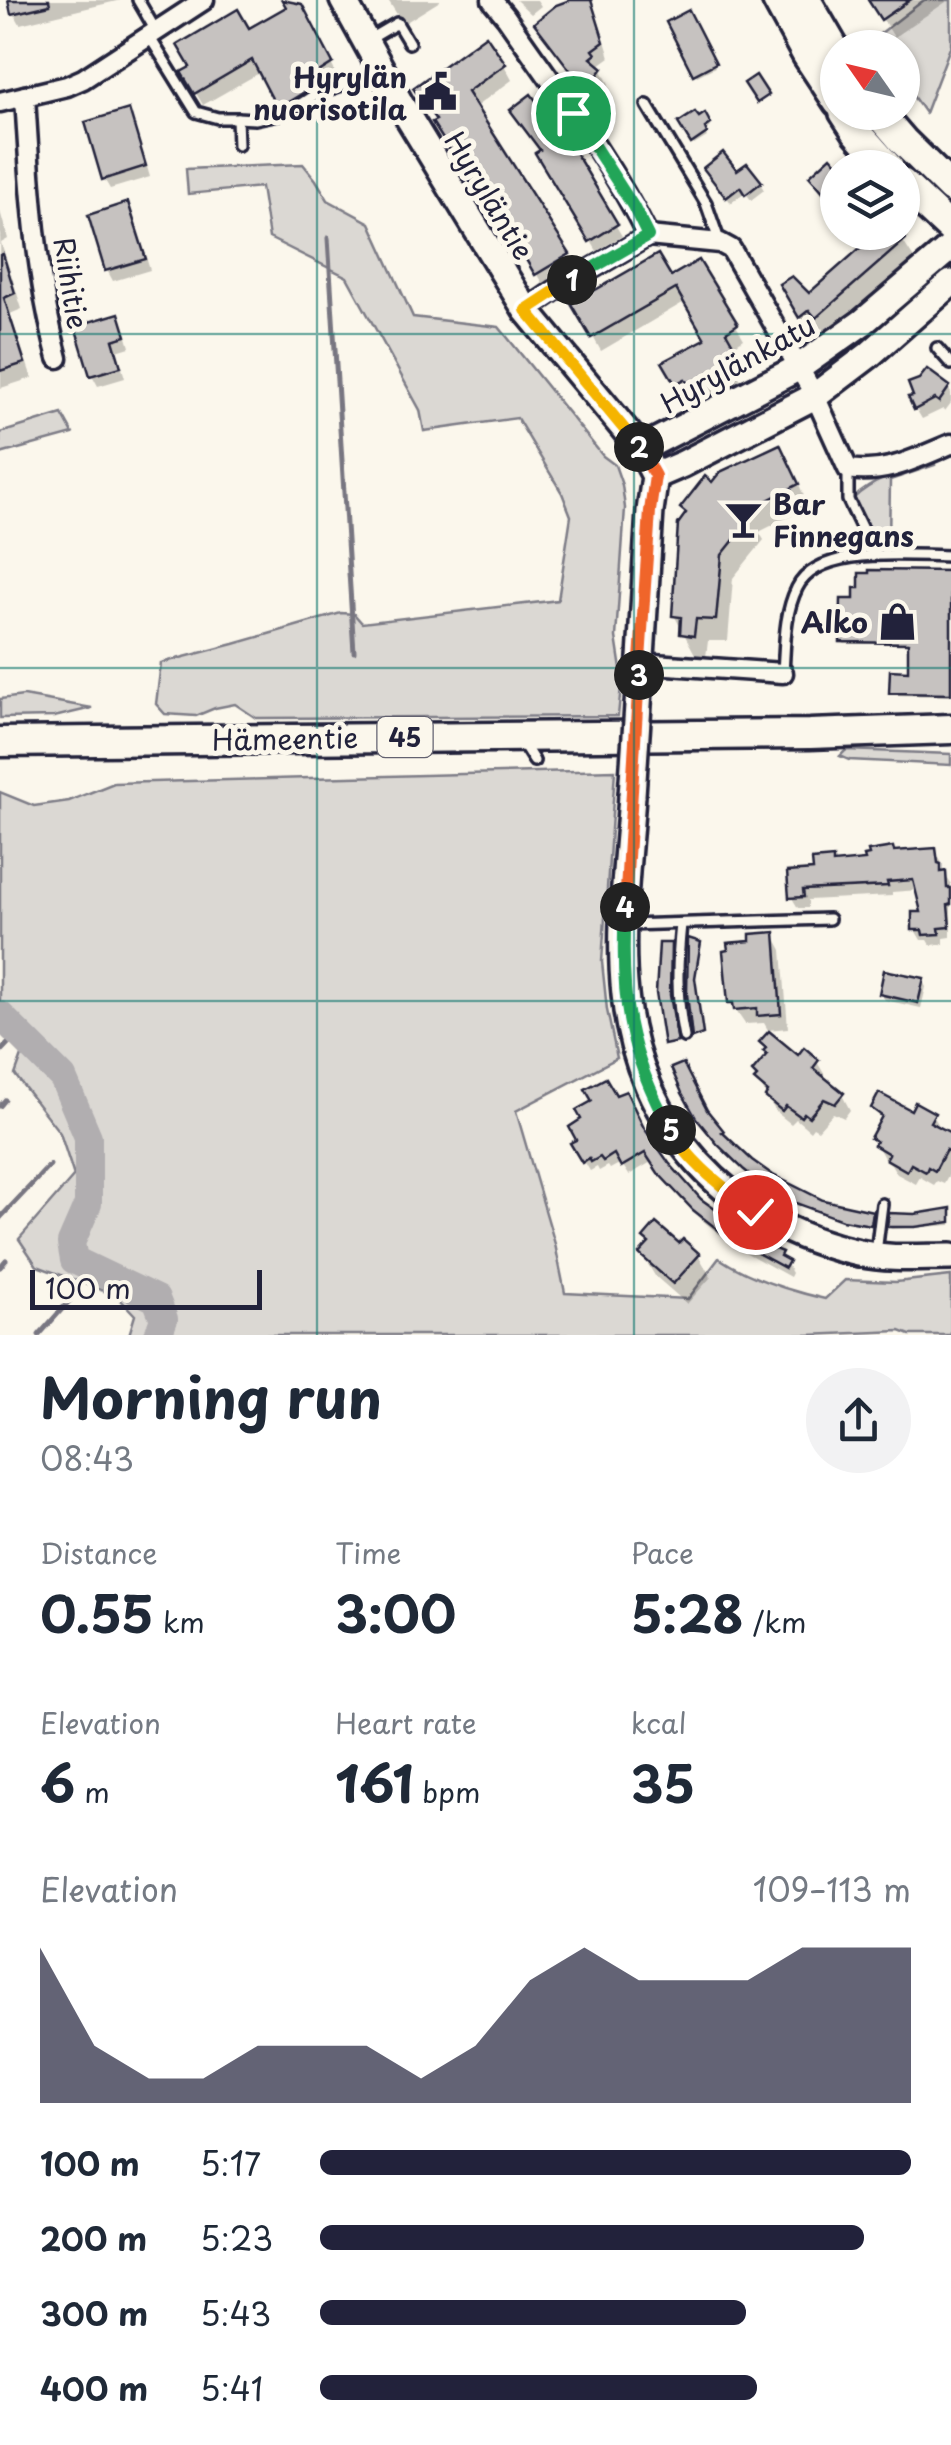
<!DOCTYPE html>
<meta charset="utf-8">
<style>
body{margin:0;font-family:"Playpen Sans",sans-serif;background:#f2f2f3;color:#1f2937;height:100vh;display:flex;flex-direction:column;font-size:38px;white-space:nowrap}
*{box-sizing:border-box;margin:0}
p{font-size:32px;color:#747a83}
.icon{flex:none;width:55px;height:55px;fill:none;stroke:currentColor;stroke-width:2;stroke-linecap:round;stroke-linejoin:round}
.map{position:relative;height:1335px;overflow:hidden}
.sheet{display:flex;flex-direction:column;background:#fff;flex:1}
.sheet>*{flex:none}
.needle{width:65px;rotate:304deg}
.controls{position:absolute;left:820px;top:30px;display:grid;gap:20px}
.controls a{display:grid;place-items:center;width:100px;height:100px;border-radius:50%;background:#fff;box-shadow:0 2px 8px #0004;font-size:50px}
.scale{position:absolute;left:30px;bottom:25px;width:232px;box-sizing:border-box;padding-left:10px;border:5px solid #22223b;border-top:0;font-size:28px;line-height:35px;white-space:nowrap;color:#22223b;-webkit-text-stroke:8px #fbf7ec;paint-order:stroke}
.pin{position:absolute;display:grid;place-items:center;width:85px;height:85px;color:#fff;margin:-42px;border:5px solid #fff;border-radius:50%;box-shadow:0 2px 10px #0007}
.km{position:absolute;width:50px;height:50px;margin:-25px;border-radius:50%;background:#222;color:#fff;font-size:28px;line-height:50px;text-align:center}
.round{display:grid;place-items:center;flex:none;width:105px;height:105px;border-radius:52px;background:#f2f2f3}
.head{display:flex;align-items:center;justify-content:space-between;height:170px;padding:0 40px}
h1{font-size:55px;font-weight:700;line-height:75px}
.figures{display:grid;grid-template-columns:repeat(3,1fr);gap:15px;height:170px;padding:10px 40px}
.figures div{display:grid;align-content:center}
.figures b{font-size:50px;font-weight:700}
.figures small{font-size:28px;font-weight:400}
.figures p{font-size:28px}
.chart{height:280px;padding:20px 40px}
.chart p{display:flex;justify-content:space-between}
.chart svg{width:100%;height:180px;margin-top:10px;fill:#22223b;opacity:.7}
ul{padding:0 40px;list-style:none;font-size:32px}
li{display:grid;grid-template-columns:160px 120px 1fr;align-items:center;height:75px}
li i{height:25px;border-radius:12px;background:#22223b}
.map>svg:first-child{display:block}
</style>
<div class="map">
<svg width="951" height="1335" viewBox="0 0 951 1335">
<rect width="100%" height="100%" fill="#fbf7ec"/>
<filter id="ink" filterUnits="userSpaceOnUse"><feTurbulence type="fractalNoise" baseFrequency=".01" numOctaves="2"/><feDisplacementMap in="SourceGraphic" scale="20" xChannelSelector="R" yChannelSelector="G"/><feConvolveMatrix kernelMatrix="1 2 1 2 8 2 1 2 1" color-interpolation-filters="sRGB"/></filter>
<g filter="url(#ink)">
<!-- green -->
<g fill="#dbd8d3" stroke="#7e7d87" stroke-width="2.5">
<polygon points="924,0 951,0 951,45 925,113 903,82 902,48 878,47 872,40"/>
<polygon points="303,164 316,180 328,200 370,223 413,317 499,327 603,456 615,465 622,485 625,508 616,637 622,676 618,716 256,718 235,704 215,708 196,716 165,714 156,704 161,663 234,644 341,613 354,614 362,623 558,600 571,516 562,493 517,418 424,431 420,410 347,277 269,238 261,187 188,194 186,169"/>
<polygon points="62,414 73,434 0,454 0,433"/>
<path d="M934,461L935,465L890,480L889,544H877L854,498C874,478 907,470 934,461Z"/>
<polygon points="23,696 24,696 92,708 54,717 0,718 0,699"/>
<polygon points="846,750 951,754 951,765 849,760 840,756"/>
<path d="M615,770L602,962L607,1010L617,1058L516,1111L555,1244L565,1293L688,1299L719,1258C750,1279 790,1291 825,1299L845,1280L896,1282L951,1276V1335H910L900,1331L808,1335H129L135,1315L117,1296L37,1266L19,1239L74,1176L60,1133L15,1075L24,1050L17,1037L0,1022V792L34,806L69,801L114,783Z"/>
</g>
<!-- shadow -->
<g fill="#0003">
<polygon points="11,0 121,0 20,24 14,13"/>
<polygon points="388,0 440,0 440,1 403,24"/>
<polygon points="516,0 537,0 541,6 531,14"/>
<polygon points="577,0 590,0 595,9 610,57 599,65 609,84 595,102 545,37"/>
<polygon points="870,0 945,0 946,2 894,37"/>
<polygon points="301,7 338,77 316,91 321,99 292,117 286,118 261,72 203,105 184,73 248,32 289,8"/>
<polygon points="688,14 715,67 697,76 669,23"/>
<polygon points="504,65 512,80 474,108 577,269 546,288 514,235 509,239 444,138 438,121 425,103"/>
<polygon points="128,112 134,123 150,177 110,189 104,179"/>
<polygon points="704,117 711,127 704,132 707,137 694,145 681,124 698,121"/>
<polygon points="564,139 622,236 597,251 538,154"/>
<polygon points="838,168 838,212 823,196 812,177"/>
<polygon points="737,174 760,183 764,190 751,200 745,192 731,203 710,175"/>
<polygon points="127,205 133,216 150,270 113,281 107,270"/>
<polygon points="0,211 8,239 1,243 22,309 10,314 32,378 1,388"/>
<polygon points="856,232 897,232 915,260 829,336 822,328 812,335 782,285 809,297 868,245"/>
<polygon points="699,263 744,339 732,347 744,369 737,373 742,382 710,400 706,395 699,399 695,392 685,397 665,363 708,340 686,301 601,351 575,305 670,280"/>
<polygon points="118,316 124,327 130,347 117,351 125,378 98,386 92,375"/>
<polygon points="948,388 951,393 951,403 945,411 943,409 922,419 916,409"/>
<polygon points="792,469 809,507 759,532 764,540 733,578 728,641 708,641 706,657 696,656 674,615 687,516 683,508 712,486"/>
<polygon points="951,574 951,696 893,695 892,692 910,673 910,644 844,644 843,641 856,601"/>
<polygon points="934,851 941,861 942,870 951,884 951,937 944,938 944,944 931,945 928,940 921,940 915,930 924,914 919,890 892,892 892,896 808,900 808,908 798,908 792,898 816,872 834,865 868,862 894,854"/>
<polygon points="774,935 782,950 788,1028 768,1030 764,1023 745,1024 730,1002 753,944"/>
<polygon points="922,980 926,987 921,1008 885,1000 881,994"/>
<polygon points="762,1043 798,1058 817,1062 826,1077 823,1080 842,1095 850,1110 844,1118 833,1113 818,1130 813,1127 810,1131 796,1119 791,1124 776,1112 757,1080 769,1056"/>
<polygon points="874,1108 933,1115 941,1129 951,1136 951,1171 944,1184 937,1181 934,1185 920,1177 916,1184 897,1174 891,1164 885,1160 873,1138 882,1121"/>
<polygon points="706,1112 722,1132 722,1136 772,1177 822,1203 871,1214 872,1226 845,1222 794,1203 768,1188 722,1147"/>
<polygon points="645,1134 699,1201 763,1248 781,1254 792,1273 790,1277 734,1246 702,1220 667,1183 653,1161 629,1175 621,1163 610,1169 608,1166 599,1171 597,1167 590,1171 574,1144"/>
<polygon points="951,1209 951,1225 891,1229 890,1227 915,1216"/>
<polygon points="646,1238 679,1247 698,1255 711,1277 687,1304 655,1276 642,1254 650,1245"/>
</g>
<g fill="none" stroke-linecap="round" stroke-linejoin="round">
<!-- stream -->
<g stroke="#787681" stroke-width="5">
<polyline points="328,238 354,652"/>
<polyline points="0,1052 18,1033"/>
<polyline points="0,1106 5,1100"/>
<polyline points="0,1218 50,1165"/>
<polyline points="0,1267 6,1260"/>
<polyline points="39,1335 70,1300"/>
</g>
<!-- river -->
<polyline stroke="#b1aeb0" stroke-width="28" points="0,1015 63,1078 88,1137 88,1204 71,1243 74,1260 156,1299 164,1319 158,1335"/>
</g>
<!-- building -->
<g fill="#c6c2c0" stroke="#22223b" stroke-width="2.5">
<polygon points="8,0 49,0 50,5 11,14"/>
<polygon points="282,0 302,4 333,63 311,77 316,85 285,104 276,106 252,60 194,94 181,72 190,67 177,45 238,9 249,28 286,7"/>
<polygon points="570,0 591,0 604,42 593,50 596,54 591,58 603,68 586,91 534,23 556,5"/>
<polygon points="868,0 910,0 881,20"/>
<polygon points="689,10 716,63 693,75 666,22"/>
<polygon points="486,35 506,64 467,92 570,254 535,275 504,222 498,226 432,122 436,120 413,88"/>
<polygon points="756,75 769,95 757,103 744,83"/>
<polygon points="531,94 563,136 565,135 618,224 589,242 535,153 540,150 510,110"/>
<polygon points="129,109 146,166 102,180 85,122"/>
<polygon points="695,112 699,117 705,113 711,124 705,128 707,133 691,144 678,123"/>
<polygon points="723,152 737,170 747,163 762,182 745,195 740,187 726,198 703,168"/>
<polygon points="831,156 838,164 838,208 809,176"/>
<polygon points="128,202 146,259 105,271 88,215"/>
<polygon points="860,232 900,232 906,239 816,318 809,310 799,318 779,284 792,276 809,293 868,241"/>
<polygon points="3,254 15,293 4,298 25,363 0,371 0,255"/>
<polygon points="658,254 671,276 699,260 738,324 726,332 738,353 730,358 736,367 699,387 696,382 689,386 685,379 675,384 662,362 705,339 676,289 591,338 571,304"/>
<polygon points="119,313 126,336 113,340 121,367 90,376 75,326"/>
<polygon points="927,369 950,386 939,402 935,399 914,410 908,397 913,396 908,383 919,379"/>
<polygon points="780,444 799,484 746,511 753,516 722,555 716,620 696,619 694,636 680,634 681,617 672,616 678,524 686,513 680,508 705,476 712,482 720,472"/>
<polygon points="869,570 951,571 951,694 889,693 890,670 908,671 908,643 840,642 841,599 854,599 854,588 859,588 859,573 869,573"/>
<polygon points="893,847 894,851 936,848 938,863 941,864 941,872 946,871 947,888 951,888 951,904 948,905 950,927 939,928 940,934 923,935 922,930 912,930 912,912 921,912 913,880 887,882 888,886 803,890 804,897 789,898 787,872 813,870 812,860 833,858 833,863 865,860 864,856 869,855 868,851"/>
<polygon points="775,932 781,1014 757,1016 757,1008 734,1010 733,1003 728,1003 723,951 728,950 727,943 750,941 750,934"/>
<polygon points="688,938 701,942 695,978 703,1034 692,1038 687,994"/>
<polygon points="659,943 671,943 670,995 678,1042 664,1045 656,993"/>
<polygon points="884,970 924,978 918,1003 879,994"/>
<polygon points="769,1031 798,1055 804,1047 819,1060 813,1068 844,1093 835,1104 824,1099 809,1117 804,1113 801,1117 786,1106 782,1111 765,1097 768,1092 754,1080 757,1077 752,1072 767,1054 763,1051 766,1048 759,1042"/>
<polygon points="683,1063 707,1110 724,1131 722,1132 752,1160 773,1175 823,1200 873,1211 871,1225 842,1220 790,1201 764,1186 743,1169 718,1145 696,1118 682,1093 671,1068"/>
<polygon points="606,1078 616,1095 626,1091 644,1128 669,1163 701,1199 765,1245 782,1252 780,1256 789,1261 785,1268 726,1236 693,1210 658,1173 645,1153 621,1167 614,1154 603,1161 600,1157 591,1162 589,1158 582,1163 570,1143 576,1140 569,1127 581,1119 576,1110 592,1101 585,1089"/>
<polygon points="879,1093 911,1110 915,1102 935,1113 930,1122 951,1133 951,1153 946,1150 935,1171 928,1167 926,1172 911,1164 907,1171 886,1159 889,1154 874,1145 876,1141 870,1138 882,1116 871,1108"/>
<polygon points="951,1208 951,1222 915,1227 887,1227 889,1213 915,1214"/>
<polygon points="656,1223 679,1243 683,1239 700,1254 673,1284 639,1254 649,1243 643,1238"/>
</g>
<g fill="none" stroke-linecap="round" stroke-linejoin="round">
<defs>
<g id="lane">
<polyline points="138,0 156,31"/>
<polyline points="149,36 196,112 218,118 237,118 255,119 288,112 316,94 379,72"/>
<polyline points="368,40 397,23 409,43"/>
<polyline points="647,105 706,203 720,243"/>
<polyline points="237,118 238,145"/>
<polyline points="937,348 951,364"/>
<polyline points="848,469 848,500 874,554"/>
<path d="M783,673C785,645 784,614 797,588C819,544 910,556 951,556"/>
<polyline points="522,742 534,761"/>
<path d="M681,924C677,963 676,998 684,1037"/>
<polyline points="627,925 829,919"/>
<polyline points="876,1253 882,1204"/>
</g>
<g id="street">
<path d="M492,0L506,17C555,88 609,158 648,236L554,291L526,310"/>
<path d="M25,96C30,183 35,273 58,358"/>
<polyline points="0,102 67,86 83,79 204,0"/>
<path d="M648,236L720,243L731,249L815,396L848,469C887,475 916,458 951,444"/>
<polyline points="640,663 783,673"/>
</g>
<g id="secondary">
<polyline points="343,0 402,107 526,310 641,449 655,476 650,511 639,690"/>
<polyline points="641,449 798,368 863,322 951,247"/>
<polyline points="655,476 683,464 815,396 869,355 951,283"/>
<path d="M632,795C628,860 618,929 625,994C637,1126 730,1226 859,1253C890,1260 920,1257 951,1257"/>
</g>
<g id="primary">
<polyline points="777,0 807,55 838,102"/>
<polyline points="806,0 838,55"/>
<polyline points="844,112 857,132 889,168"/>
<polyline points="878,112 903,141 951,188"/>
<polyline points="902,183 951,229"/>
<polyline points="0,742 810,734 951,729"/>
</g>
</defs>
<!-- lane casing -->
<use href="#lane" stroke="#22223b" stroke-width="16"/>
<!-- street casing -->
<use href="#street" stroke="#22223b" stroke-width="25"/>
<!-- secondary casing -->
<use href="#secondary" stroke="#22223b" stroke-width="32"/>
<!-- primary casing -->
<use href="#primary" stroke="#22223b" stroke-width="35"/>
<!-- lane -->
<use href="#lane" stroke="#fbf7ec" stroke-width="9"/>
<!-- street -->
<use href="#street" stroke="#fbf7ec" stroke-width="18"/>
<!-- secondary -->
<use href="#secondary" stroke="#fbf7ec" stroke-width="25"/>
<!-- primary -->
<use href="#primary" stroke="#fbf7ec" stroke-width="28"/>
<defs>
<polyline id="secondary-bridge" points="632,795 639,690"/>
</defs>
<!-- secondary-bridge casing -->
<use href="#secondary-bridge" stroke="#22223b" stroke-width="32" stroke-linecap="butt"/>
<!-- secondary-bridge -->
<use href="#secondary-bridge" stroke="#fbf7ec" stroke-width="25"/>
</g>
</g>
<g fill="none" stroke-linecap="round" stroke-linejoin="round" filter="url(#ink)">
<defs>
<polyline id="split-1" points="572,280 648,236 633,206 573,113"/>
<polyline id="split-2" points="572,280 526,310 639,447"/>
<polyline id="split-3" points="639,447 655,476 650,511 639,675"/>
<polyline id="split-4" points="625,907 639,675"/>
<path id="split-5" d="M625,907C620,997 627,1051 671,1130"/>
<path id="split-6" d="M671,1130C690,1164 725,1188 755,1212"/>
</defs>
<!-- split-1 casing -->
<use href="#split-1" stroke="#fff" stroke-width="20"/>
<!-- split-2 casing -->
<use href="#split-2" stroke="#fff" stroke-width="20"/>
<!-- split-3 casing -->
<use href="#split-3" stroke="#fff" stroke-width="20"/>
<!-- split-4 casing -->
<use href="#split-4" stroke="#fff" stroke-width="20"/>
<!-- split-5 casing -->
<use href="#split-5" stroke="#fff" stroke-width="20"/>
<!-- split-6 casing -->
<use href="#split-6" stroke="#fff" stroke-width="20"/>
<!-- split-1 -->
<use href="#split-1" stroke="#22a559" stroke-width="12"/>
<!-- split-2 -->
<use href="#split-2" stroke="#f5b400" stroke-width="12"/>
<!-- split-3 -->
<use href="#split-3" stroke="#f0652b" stroke-width="12"/>
<!-- split-4 -->
<use href="#split-4" stroke="#f0652b" stroke-width="12"/>
<!-- split-5 -->
<use href="#split-5" stroke="#22a559" stroke-width="12"/>
<!-- split-6 -->
<use href="#split-6" stroke="#f5b400" stroke-width="12"/>
</g>
<!-- grid -->
<path fill="none" stroke="#0f766e" stroke-width="2.5" stroke-opacity="0.55" d="M317,0V1335M634,0V1335M0,334H951M0,668H951M0,1001H951"/>
<!-- icons -->
<defs>
<symbol id="civic-bare" viewBox="-9 -9 18 18"><path d="M-.6-6.5H3V-4.5H.6V-3L4-1V1h2V6H-6V1h2V-1L-.6-3ZM-1.2 2.5V6h2.4V2.5Z" fill="#22223b" stroke="#fbf7ec" stroke-width="2.5" paint-order="stroke"/></symbol>
<symbol id="bar-bare" viewBox="-9 -9 18 18"><path d="M-6-5H6L.8 .8V4.5H3.5V6h-7V4.5H-.8V.8Z" fill="#22223b" stroke="#fbf7ec" stroke-width="2.5" paint-order="stroke"/></symbol>
<symbol id="shop-bare" viewBox="-9 -9 18 18"><path d="M-5-2.5h2.3a2.7 3.5 0 0 1 5.4 0H5L5.5 6h-11ZM-1.5-2.5h3a1.5 2.3 0 0 0-3 0Z" fill="#22223b" stroke="#fbf7ec" stroke-width="2.5" paint-order="stroke"/></symbol>
</defs>
<g fill-rule="evenodd">
<use href="#civic-bare" x="410" y="64" width="55" height="55"/>
<use href="#bar-bare" x="716" y="492" width="55" height="55"/>
<use href="#shop-bare" x="870" y="594" width="55" height="55"/>
</g>
<g text-anchor="middle" dominant-baseline="central" stroke-width="10" stroke-linejoin="round" paint-order="stroke">
<!-- shield labels -->
<rect fill="#fbf7ec" stroke="#636270" stroke-width="2.5" x="377.5" y="717" width="55" height="40" rx="8"/>
<g font-size="25" font-weight="bold" fill="#22223b">
<text x="405" y="737">45</text>
</g>
<!-- poi labels -->
<g font-size="28" font-weight="bold" fill="#22223b" stroke="#fbf7ec" text-anchor="end">
<text x="407" y="76">Hyrylän<tspan x="407" dy="32">nuorisotila</tspan></text>
<text x="773" y="503" text-anchor="start">Bar<tspan x="773" dy="32">Finnegans</tspan></text>
<text x="868" y="621">Alko</text>
</g>
<!-- street labels -->
<g font-size="28" fill="#22223b" stroke="#fbf7ec">
<text transform="translate(490 195) rotate(59)">Hyryläntie</text>
<text transform="translate(72 283) rotate(81)">Riihitie</text>
<text transform="translate(737 363) rotate(-29)">Hyrylänkatu</text>
<text transform="translate(285 738) rotate(-1)">Hämeentie</text>
</g>
</g>
</svg>
<div class="controls">
<a><svg class="needle" viewBox="-14 -14 28 28"><path d="M0-13l5 13h-10z" fill="#e53935"/><path d="M0 13l5-13h-10z" fill="#747a83"/></svg></a>
<a><svg class="icon" aria-label="layers" viewBox="0 0 24 24"><path d="M12 4l9 5-9 5-9-5zM3 14l9 5 9-5"/></svg></a>
</div>
<div class="scale">100 m</div>
<div class="pin" style="left:573px;top:113px;background:#1e9e55"><svg class="icon" aria-label="arrive" viewBox="0 0 24 24"><path d="M6 21V4h12l-3 4 3 4H6"/></svg></div>
<div class="pin" style="left:755px;top:1212px;background:#d93025"><svg class="icon" aria-label="check" viewBox="0 0 24 24"><path d="M5 12l5 5 9-10"/></svg></div>
<b class="km" style="left:572px;top:280px">1</b>
<b class="km" style="left:639px;top:447px">2</b>
<b class="km" style="left:639px;top:675px">3</b>
<b class="km" style="left:625px;top:907px">4</b>
<b class="km" style="left:671px;top:1130px">5</b>
</div>
<section class="sheet">
<div class="head"><div><h1>Morning run</h1><p>08:43</p></div><a class="round"><svg class="icon" aria-label="share" viewBox="0 0 24 24"><path d="M12 15V3M7 8l5-5 5 5M5 13v7h14v-7"/></svg></a></div>
<div class="figures">
<div><p>Distance</p><b>0.55<small> km</small></b></div>
<div><p>Time</p><b>3:00</b></div>
<div><p>Pace</p><b>5:28<small> /km</small></b></div>
</div>
<div class="figures">
<div><p>Elevation</p><b>6<small> m</small></b></div>
<div><p>Heart rate</p><b>161<small> bpm</small></b></div>
<div><p>kcal</p><b>35</b></div>
</div>
<div class="chart"><p><span>Elevation</span>109–113 m</p>
<svg viewBox="0 0 160 44" preserveAspectRatio="none"><path d="M0 44V6L10 30L20 38L30 38L40 30L50 30L60 30L70 38L80 30L90 14L100 6L110 14L120 14L130 14L140 6L150 6L160 6V44z"/></svg>
</div>
<ul>
<li><b>100 m</b>5:17<i style="width:100%"></i></li>
<li><b>200 m</b>5:23<i style="width:92%"></i></li>
<li><b>300 m</b>5:43<i style="width:72%"></i></li>
<li><b>400 m</b>5:41<i style="width:74%"></i></li>
</ul>
</section>
